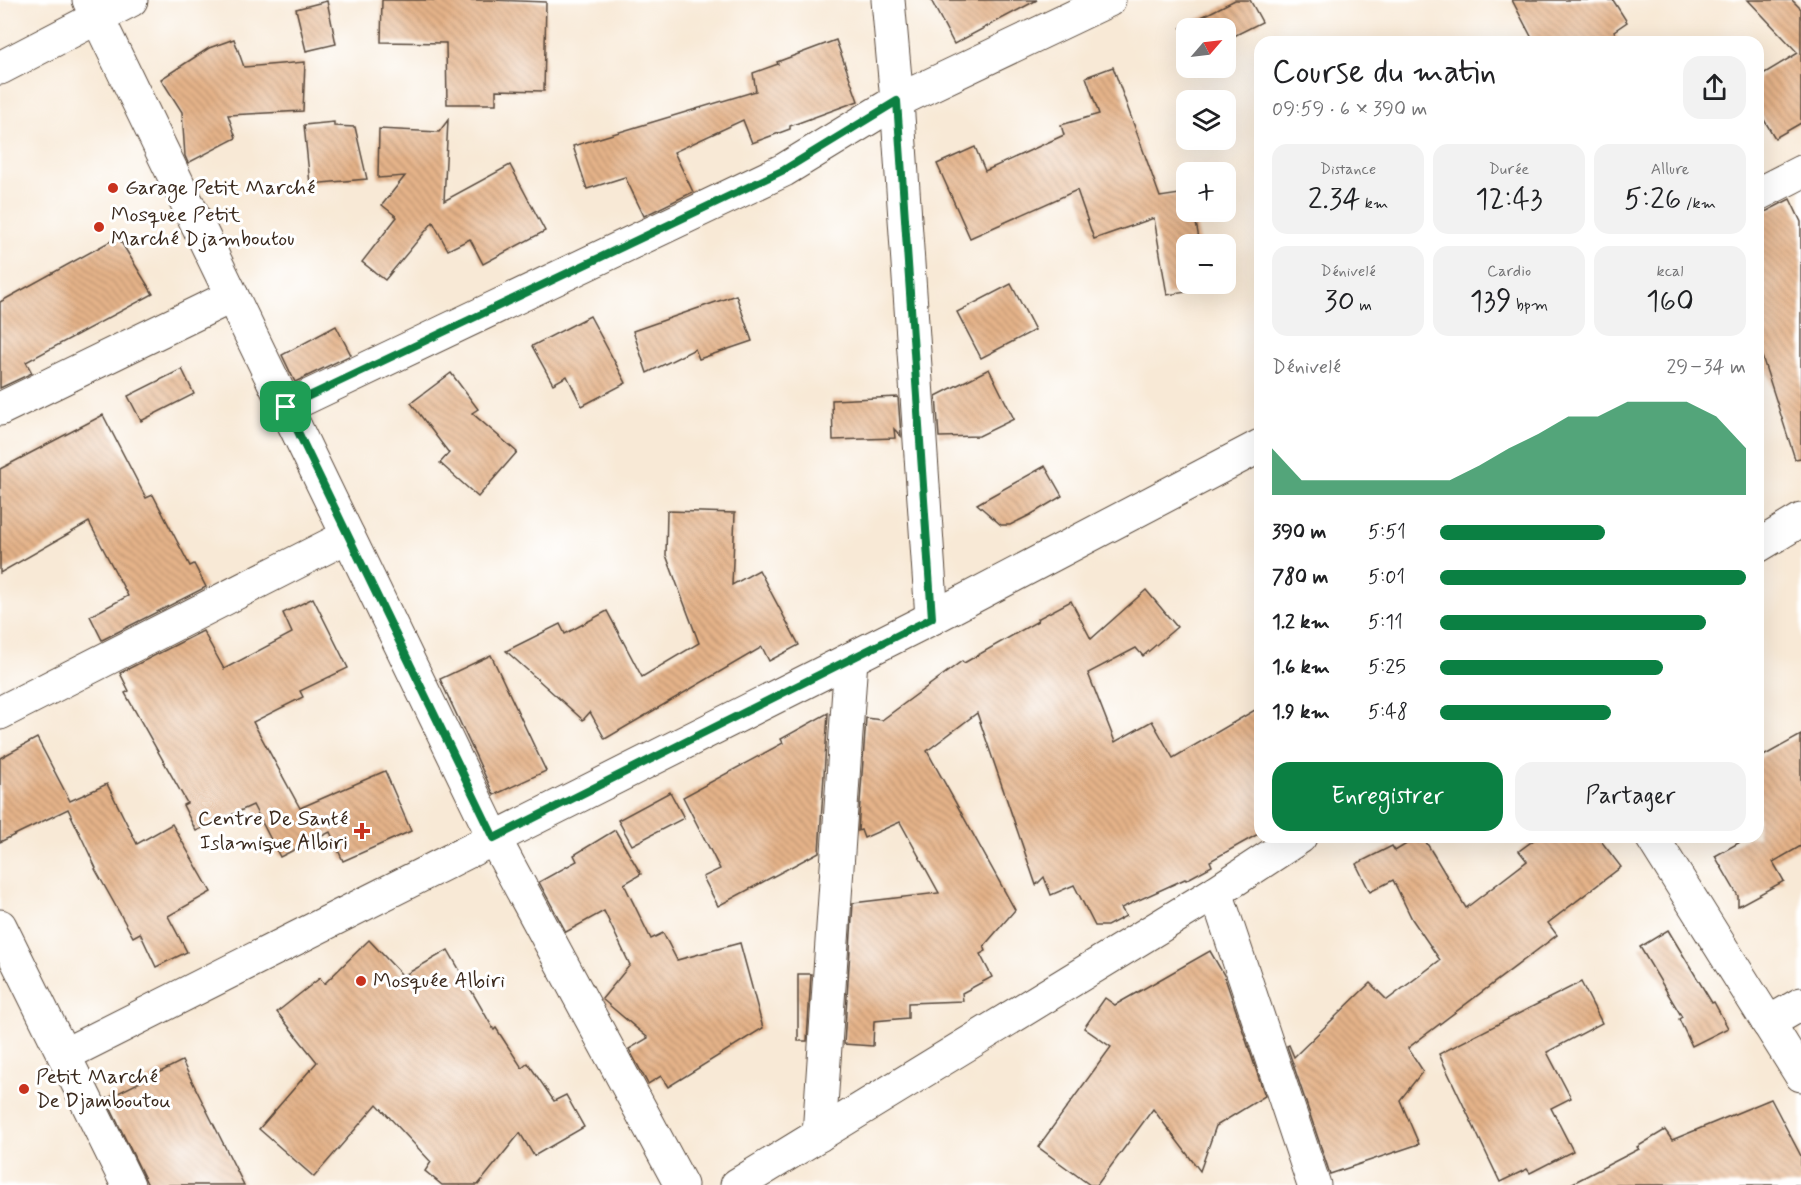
<!DOCTYPE html>
<html lang="fr">
<meta charset="utf-8">
<style>
body{margin:0;font-family:Mynerve,sans-serif;background:#f2f2f2;color:#202124;height:100vh;display:flex;flex-direction:column;font-size:22px;white-space:nowrap}
*{box-sizing:border-box;margin:0}
p{font-size:20px;color:#757577}
.icon{flex:none;width:33px;height:33px;fill:none;stroke:currentColor;stroke-width:2;stroke-linecap:round;stroke-linejoin:round}
.map{position:relative;flex:1;overflow:hidden}
.details{position:absolute;left:1254px;top:36px;width:510px;height:807px;display:flex;flex-direction:column;background:#fff;border-radius:18px;box-shadow:0 6px 24px #0002}
.details>*{flex:none}
.needle{width:39px;rotate:62deg}
.buttons{position:absolute;left:1176px;top:18px;display:grid;gap:12px}
.buttons a{display:grid;place-items:center;width:60px;height:60px;border-radius:12px;background:#fff;box-shadow:0 6px 24px #0002;font-size:30px}
.pin{position:absolute;display:grid;place-items:center;width:51px;height:51px;color:#fff;margin:-26px;border-radius:12px;box-shadow:0 3px 9px #0006}
.round{display:grid;place-items:center;flex:none;width:63px;height:63px;border-radius:18px;background:#f2f2f2}
.summary{display:flex;align-items:center;justify-content:space-between;height:102px;padding:0 18px}
h1{font-size:33px;font-weight:600;line-height:45px}
.figures{display:grid;grid-template-columns:repeat(3,1fr);gap:9px;height:102px;padding:6px 18px}
.figures div{display:grid;align-content:center;border-radius:15px;background:#f2f2f2;text-align:center}
.figures b{font-size:30px;font-weight:600}
.figures small{font-size:16px;font-weight:400}
.figures p{font-size:16px}
.chart{height:168px;padding:12px 18px}
.chart p{display:flex;justify-content:space-between}
.chart svg{width:100%;height:108px;margin-top:6px;fill:#0b8043;opacity:.7}
.cta{display:flex;gap:12px;margin-top:auto;padding:12px 18px}
.cta a{flex:1;height:69px;border-radius:18px;background:#0b8043;color:#fff;font-size:24px;font-weight:600;line-height:69px;text-align:center}
.cta a+a{background:#f2f2f2;color:#202124}
ul{padding:0 18px;list-style:none;font-size:20px}
li{display:grid;grid-template-columns:96px 72px 1fr;align-items:center;height:45px}
li i{height:15px;border-radius:8px;background:#0b8043}
.map>svg:first-child{display:block}
</style>
<div class="map">
<svg width="1801" height="1185" viewBox="0 0 1801 1185">
<defs>
<pattern id="building-back-hatch" width="6" height="6" patternUnits="userSpaceOnUse" patternTransform="scale(1.5)"><rect width="6" height="6" fill="#e5b389"/><path d="M-1 5l2 2M0 0l6 6M5-1l2 2" fill="none" stroke="#bb926f"/></pattern>
</defs>
<rect width="100%" height="100%" fill="#fff"/>
<filter id="ink" filterUnits="userSpaceOnUse"><feTurbulence type="fractalNoise" baseFrequency=".0167" numOctaves="2"/><feDisplacementMap in="SourceGraphic" scale="12" xChannelSelector="R" yChannelSelector="G"/><feConvolveMatrix kernelMatrix="1 2 1 2 8 2 1 2 1" color-interpolation-filters="sRGB"/></filter>
<filter id="wash" filterUnits="userSpaceOnUse"><feTurbulence type="fractalNoise" baseFrequency=".008" numOctaves="4" result="noise"/><feDisplacementMap in="SourceGraphic" scale="24" xChannelSelector="R" yChannelSelector="G"/><feGaussianBlur stdDeviation="1.35" result="paint"/><feColorMatrix in="noise" values="0 0 0 0 0 0 0 0 0 0 0 0 0 0 0 0 0 1.4 0 .05"/><feComposite in="paint" operator="in"/></filter>
<g filter="url(#wash)">
<rect width="100%" height="100%" fill="#f8e9d6"/>
<g id="blocks">
<!-- building -->
<g fill="url(#building-back-hatch)">
<polygon points="382,0 493,0 546,2 544,91 496,90 496,104 447,104 446,43 381,42"/>
<polygon points="931,0 1037,0 954,44"/>
<polygon points="1235,0 1250,0 1262,22 1226,40 1226,28 1180,28"/>
<polygon points="1512,0 1613,0 1627,22 1614,31 1620,42 1534,42"/>
<polygon points="1748,0 1792,0 1801,9 1801,123 1775,138 1758,110 1758,77 1798,53"/>
<polygon points="327,1 336,44 306,51 296,9"/>
<polygon points="234,39 244,67 305,62 303,111 228,115 236,138 188,163 185,156 182,112 161,79 209,48"/>
<polygon points="836,40 858,101 790,126 790,129 752,143 743,120 674,152 693,192 644,216 625,177 587,189 573,146 756,91 753,73 778,64 777,62"/>
<polygon points="1113,67 1160,197 1186,193 1186,212 1194,212 1200,244 1186,244 1186,284 1206,284 1207,289 1167,295 1154,218 1094,239 1077,190 970,238 937,164 975,147 985,171 1064,135 1061,125 1099,114 1086,77"/>
<polygon points="448,120 444,201 510,165 545,231 483,264 470,239 448,250 433,222 385,280 362,262 397,217 382,205 405,176 378,178 379,129 439,132"/>
<polygon points="334,122 334,126 355,127 367,179 310,184 304,125"/>
<polygon points="1790,199 1801,222 1801,458 1795,459 1758,344 1758,213 1767,211"/>
<polygon points="118,237 153,294 26,362 32,373 0,388 0,302"/>
<polygon points="1011,284 1035,330 981,358 957,312"/>
<polygon points="736,295 752,341 699,359 695,349 647,373 633,331"/>
<polygon points="590,316 626,383 582,406 567,376 553,384 532,346"/>
<polygon points="336,326 351,355 295,382 282,355"/>
<polygon points="182,369 194,394 141,421 128,396"/>
<polygon points="989,369 1014,419 979,436 939,437 936,396"/>
<polygon points="451,373 478,409 472,413 517,452 478,497 440,463 449,453 411,403"/>
<polygon points="898,397 901,436 894,429 895,438 833,440 832,400"/>
<polygon points="103,415 146,498 153,495 190,566 194,564 206,587 102,640 90,616 128,596 89,522 0,573 0,469"/>
<polygon points="1045,466 1062,496 1030,515 1010,525 1001,525 977,504"/>
<polygon points="667,511 735,513 732,585 759,570 799,645 769,661 762,647 605,739 590,712 583,720 506,651 560,624 565,634 607,611 642,677 699,643 666,555"/>
<polygon points="1146,590 1177,627 1143,656 1136,648 1088,673 1115,742 1152,721 1173,758 1260,707 1260,833 1210,861 1212,866 1186,880 1185,879 1121,908 1126,916 1107,926 1095,926 1074,885 1051,895 1044,877 1036,885 977,713 927,751 1015,910 984,946 986,951 980,954 992,977 962,993 963,1001 908,1003 908,1018 874,1021 873,1046 844,1044 853,903 939,893 900,822 864,838 861,830 858,831 866,718 882,720 962,661 964,663 1038,621 1037,619 1071,601 1091,639"/>
<polygon points="313,598 348,668 300,691 303,697 253,722 300,808 385,771 411,831 343,861 330,832 280,857 253,805 196,831 183,805 187,803 125,693 129,691 120,673 203,631 224,669 292,633 283,613"/>
<polygon points="491,655 546,771 494,795 440,679"/>
<polygon points="828,713 819,852 718,906 703,877 720,869 683,797 783,743 781,739"/>
<polygon points="1801,735 1801,846 1773,862 1784,881 1738,906 1738,896 1715,856 1749,837 1758,837 1758,759"/>
<polygon points="37,738 70,801 107,784 137,844 172,824 211,892 168,916 187,952 156,967 140,933 133,937 95,869 96,868 68,809 0,842 0,758"/>
<polygon points="670,792 684,818 632,845 618,820"/>
<polygon points="615,830 641,874 624,884 651,939 663,933 677,960 740,943 763,1028 668,1087 661,1076 648,1084 629,1049 648,1038 602,999 630,965 604,911 566,932 539,882 577,861 574,855"/>
<polygon points="1418,837 1423,837 1466,908 1527,861 1519,851 1538,837 1598,837 1621,867 1548,923 1557,935 1408,1048 1423,1071 1400,1100 1419,1144 1330,1174 1287,1046 1289,1045 1294,1057 1370,983 1387,1000 1440,960 1412,919 1393,880 1370,892 1356,864 1392,846 1395,851"/>
<polygon points="1668,930 1712,1003 1714,1002 1728,1028 1692,1046 1679,1019 1682,1017 1640,947"/>
<polygon points="369,940 403,976 448,950 494,1030 496,1028 522,1068 528,1063 554,1101 566,1095 584,1127 534,1156 520,1133 478,1185 442,1185 425,1171 431,1162 377,1104 314,1177 259,1129 317,1062 277,1012 320,978 324,984"/>
<polygon points="1210,951 1224,975 1265,1096 1216,1126 1200,1171 1153,1109 1097,1185 1090,1185 1038,1147 1111,1047 1084,1028 1105,998 1115,1005"/>
<polygon points="798,974 811,974 807,1041 798,1041"/>
<polygon points="1581,982 1602,1023 1547,1052 1571,1098 1551,1108 1573,1151 1530,1173 1527,1169 1500,1182 1439,1054"/>
<polygon points="182,1061 244,1185 148,1185 146,1181 106,1099"/>
<polygon points="1771,1099 1801,1156 1801,1185 1569,1185 1639,1149 1637,1147 1665,1130 1672,1140"/>
</g>
</g>
</g>
<g filter="url(#ink)">
<use href="#blocks" fill-opacity="0" stroke="#57473a" stroke-width="1.5"/>
<g fill="none" stroke-linecap="round" stroke-linejoin="round">
<defs>
<g id="minor">
<polyline points="89,0 494,838 681,1185"/>
<polyline points="888,0 897,101 932,618"/>
<polyline points="0,68 131,0"/>
<polyline points="1758,194 1801,172"/>
<polyline points="286,407 784,170 897,101 1109,0"/>
<polyline points="0,409 232,296"/>
<polyline points="1758,546 1801,520"/>
<polyline points="0,713 348,536"/>
<polyline points="1652,837 1801,1075"/>
<polyline points="1216,892 1314,1185"/>
<polyline points="0,926 128,1185"/>
<polyline points="1768,1023 1801,1004"/>
<polyline points="64,1055 932,618 1260,446"/>
<polyline points="819,1135 851,659"/>
<polyline points="737,1185 1216,892 1300,837"/>
</g>
</defs>
<!-- minor casing -->
<use href="#minor" stroke="#57473a" stroke-width="35"/>
<!-- minor -->
<use href="#minor" stroke="#fff" stroke-width="33"/>
</g>
</g>
<g fill="none" stroke-linecap="round" stroke-linejoin="round" filter="url(#ink)">
<defs>
<polygon id="route" points="897,101 932,618 494,838 286,407 784,170"/>
</defs>
<!-- route casing -->
<use href="#route" stroke="#fff" stroke-width="12"/>
<!-- route -->
<use href="#route" stroke="#0b8043" stroke-width="8"/>
</g>
<!-- markers -->
<g fill="#c8321e" stroke="#fff" stroke-width="2">
<circle cx="113" cy="188" r="6"/>
<circle cx="99" cy="227" r="6"/>
<path d="M359 822h6v6h6v6h-6v6h-6v-6h-6v-6h6z"/>
<circle cx="361" cy="981" r="6"/>
<circle cx="24" cy="1089" r="6"/>
</g>
<g text-anchor="middle" dominant-baseline="central" stroke-width="6" stroke-linejoin="round" paint-order="stroke">
<!-- poi labels -->
<g font-size="21" fill="#3b2a1e" stroke="#fff" text-anchor="start">
<text x="125" y="188">Garage Petit Marché</text>
<text x="111" y="215">Mosquee Petit<tspan x="111" dy="24">Marché Djamboutou</tspan></text>
<text x="348" y="819" text-anchor="end">Centre De Santé<tspan x="348" dy="24">Islamique Albiri</tspan></text>
<text x="373" y="981">Mosquée Albiri</text>
<text x="36" y="1077">Petit Marché<tspan x="36" dy="24">De Djamboutou</tspan></text>
</g>
</g>
</svg>
<div class="buttons">
<a><svg class="needle" viewBox="-14 -14 28 28"><path d="M0-13l5 13h-10z" fill="#e53935"/><path d="M0 13l5-13h-10z" fill="#757577"/></svg></a>
<a><svg class="icon" aria-label="layers" viewBox="0 0 24 24"><path d="M12 4l9 5-9 5-9-5zM3 14l9 5 9-5"/></svg></a>
<a>+</a>
<a>−</a>
</div>
<div class="pin" style="left:286px;top:407px;background:#1e9e55"><svg class="icon" aria-label="arrive" viewBox="0 0 24 24"><path d="M6 21V4h12l-3 4 3 4H6"/></svg></div>
<section class="details">
<div class="summary"><div><h1>Course du matin</h1><p>09:59 · 6 × 390 m</p></div><a class="round"><svg class="icon" aria-label="share" viewBox="0 0 24 24"><path d="M12 15V3M7 8l5-5 5 5M5 13v7h14v-7"/></svg></a></div>
<div class="figures">
<div><p>Distance</p><b>2.34<small> km</small></b></div>
<div><p>Durée</p><b>12:43</b></div>
<div><p>Allure</p><b>5:26<small> /km</small></b></div>
</div>
<div class="figures">
<div><p>Dénivelé</p><b>30<small> m</small></b></div>
<div><p>Cardio</p><b>139<small> bpm</small></b></div>
<div><p>kcal</p><b>160</b></div>
</div>
<div class="chart"><p><span>Dénivelé</span>29–34 m</p>
<svg viewBox="0 0 160 44" preserveAspectRatio="none"><path d="M0 44V25L10 38L20 38L30 38L40 38L50 38L60 38L70 32L80 25L90 19L100 12L110 12L120 6L130 6L140 6L150 12L160 25V44z"/></svg>
</div>
<ul>
<li><b>390 m</b>5:51<i style="width:54%"></i></li>
<li><b>780 m</b>5:01<i style="width:100%"></i></li>
<li><b>1.2 km</b>5:11<i style="width:87%"></i></li>
<li><b>1.6 km</b>5:25<i style="width:73%"></i></li>
<li><b>1.9 km</b>5:48<i style="width:56%"></i></li>
</ul>
<div class="cta"><a>Enregistrer</a><a>Partager</a></div>
</section>
</div>
